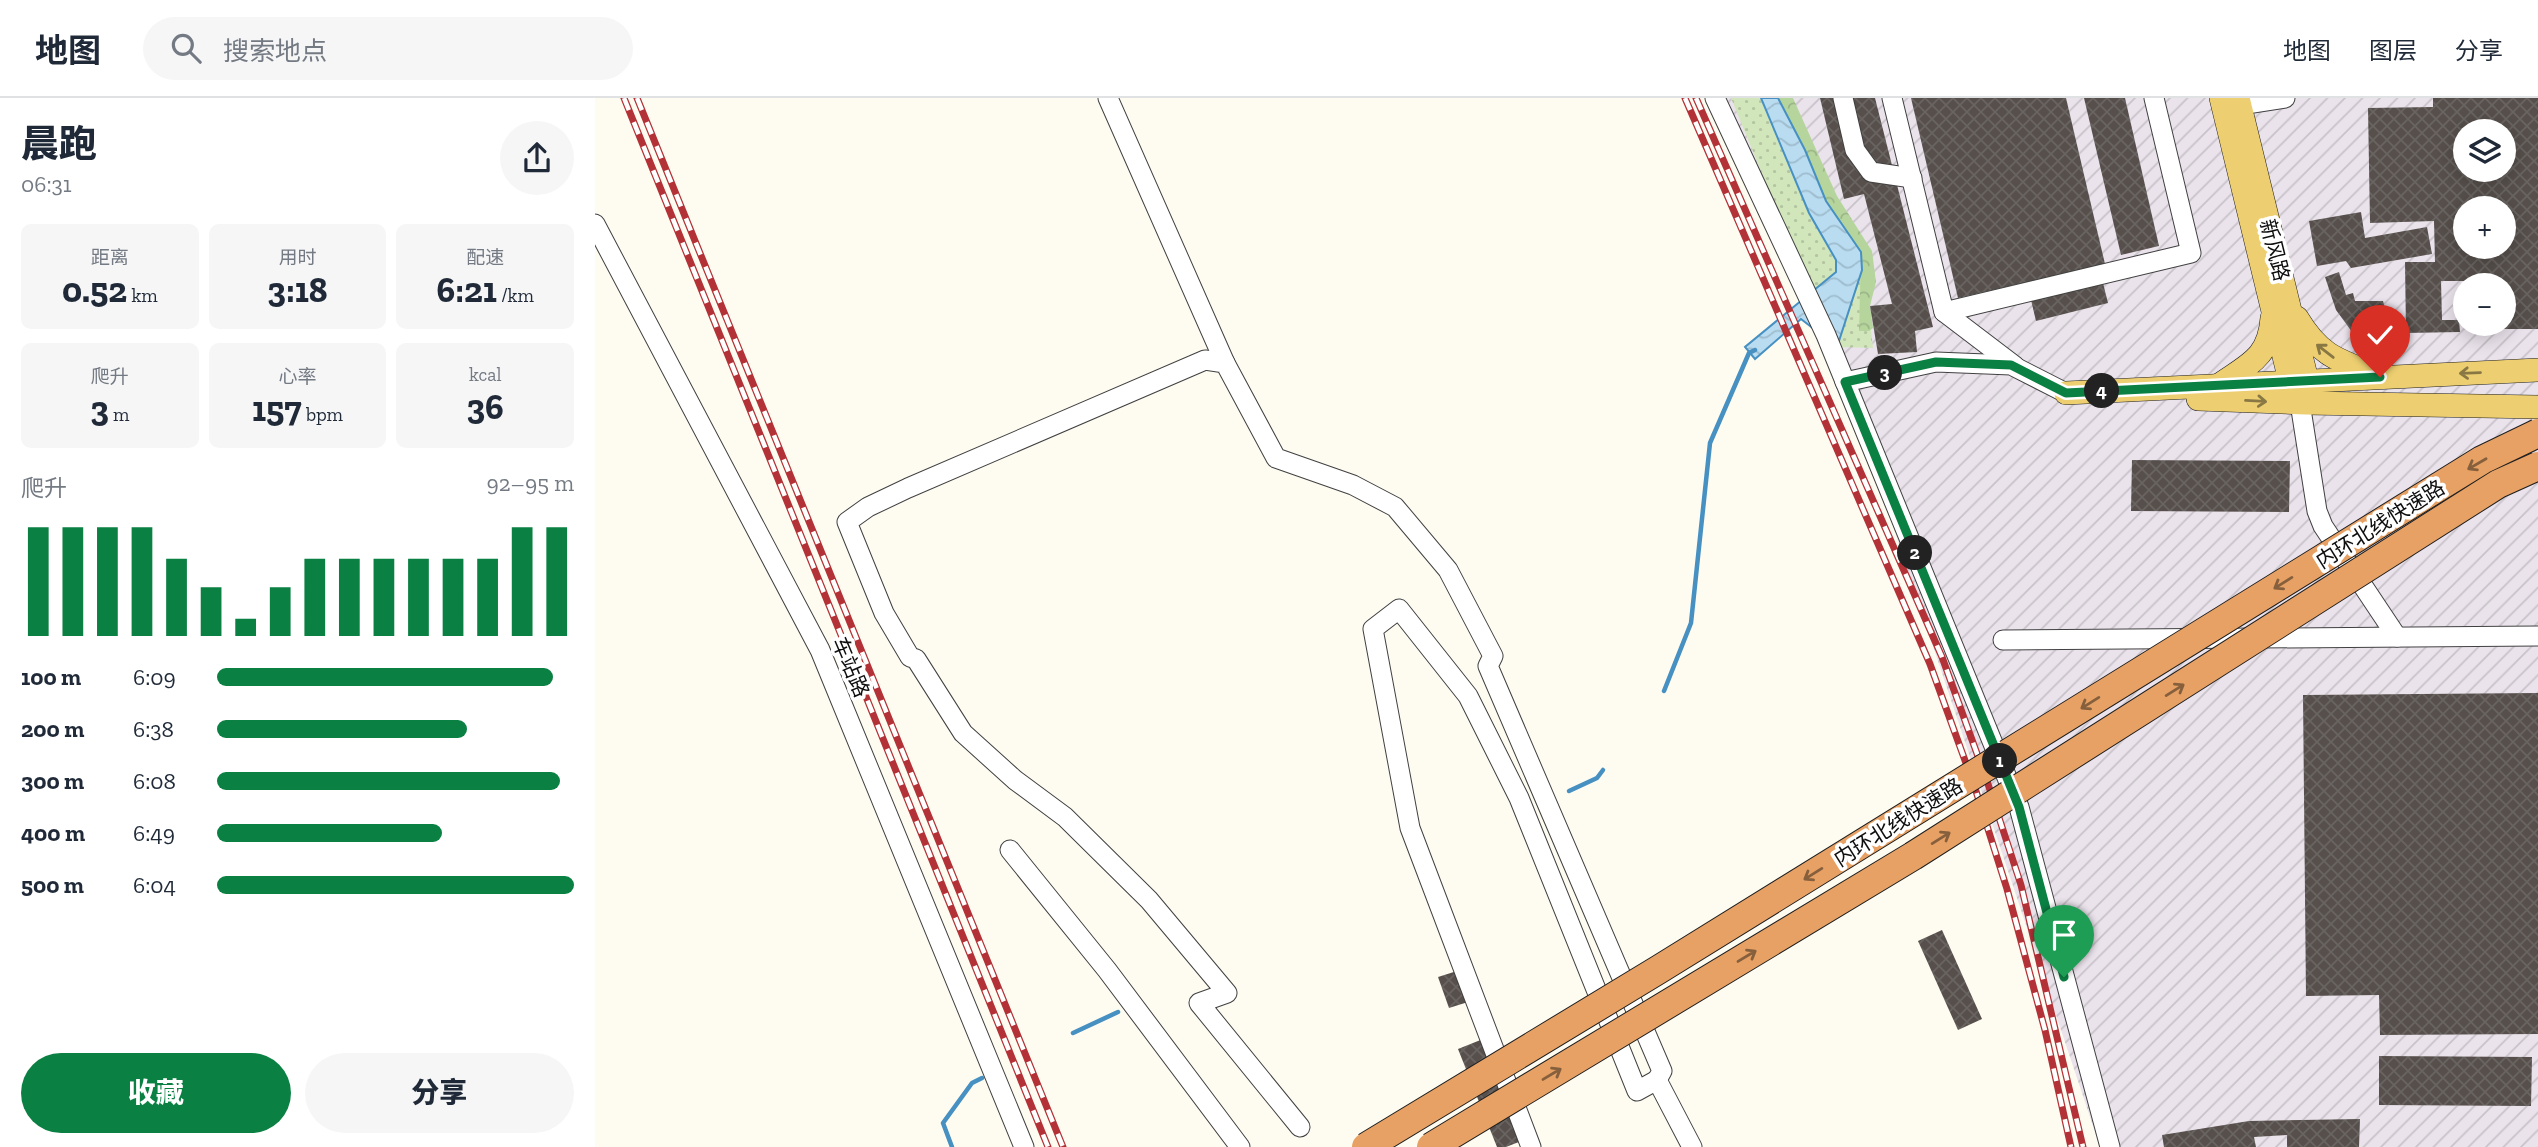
<!DOCTYPE html>
<html lang="zh">
<meta charset="utf-8">
<style>
body{margin:0;font-family:"Zilla Slab","Noto Sans SC",serif;background:#f6f6f7;color:#1f2937;height:100vh;display:flex;flex-direction:column;font-size:26px;white-space:nowrap}
*{box-sizing:border-box;margin:0}
p{font-size:23px;color:#747a83}
.icon{flex:none;width:38px;height:38px;fill:none;stroke:currentColor;stroke-width:2;stroke-linecap:round;stroke-linejoin:round}
.map{position:relative;flex:1;overflow:hidden}
.drawer{display:flex;flex-direction:column;background:#fff;width:595px}
.drawer>*{flex:none}
.fabs{position:absolute;left:1858px;top:21px;display:grid;gap:14px}
.fabs a{display:grid;place-items:center;width:63px;height:63px;border-radius:50%;background:#fff;box-shadow:0 4px 18px #0003;font-size:35px}
.pin{position:absolute;display:grid;place-items:center;width:60px;height:60px;color:#fff;margin:-72px -30px;border-radius:50% 50% 50% 0;rotate:-45deg;box-shadow:0 0 7px #0007}
.pin .icon{rotate:45deg}
.km{position:absolute;width:35px;height:35px;margin:-18px;border-radius:50%;background:#222;color:#fff;font-size:19px;line-height:35px;text-align:center}
.round{display:grid;place-items:center;flex:none;width:74px;height:74px;border-radius:37px;background:#f6f6f7}
.headline{display:flex;align-items:center;justify-content:space-between;height:119px;padding:0 21px}
h1{font-size:38px;font-weight:800;line-height:52px}
.metrics{display:grid;grid-template-columns:repeat(3,1fr);gap:10px;height:119px;padding:7px 21px}
.metrics div{display:grid;align-content:center;border-radius:10px;background:#f6f6f7;text-align:center}
.metrics b{font-size:35px;font-weight:800}
.metrics small{font-size:19px;font-weight:400}
.metrics p{font-size:19px}
.chart{height:196px;padding:14px 21px}
.chart p{display:flex;justify-content:space-between}
.chart svg{width:100%;height:126px;margin-top:7px;stroke:#0b8043;stroke-width:6}
.primary-button{display:flex;gap:14px;margin-top:auto;padding:14px 21px}
.primary-button a{flex:1;height:80px;border-radius:42px;background:#0b8043;color:#fff;font-size:28px;font-weight:800;line-height:80px;text-align:center}
.primary-button a+a{background:#f6f6f7;color:#1f2937}
ul{padding:0 21px;list-style:none;font-size:23px}
li{display:grid;grid-template-columns:112px 84px 1fr;align-items:center;height:52px}
li i{height:18px;border-radius:9px;background:#0b8043}
header{display:flex;align-items:center;gap:42px;box-sizing:border-box;height:98px;padding:0 35px;background:#fff;border-bottom:2px solid #e0e1e3}
header strong{font-size:33px}
nav{display:flex;gap:38px;margin-inline-start:auto;font-size:24px}
.search{width:490px;height:63px;background:#f6f6f7;display:flex;align-items:center;gap:18px;box-sizing:border-box;padding:0 24px;border-radius:38px;color:#747a83;font-size:26px}
main{display:flex;flex:1;min-height:0}
.map>svg:first-child{display:block}
</style>
<header>
<strong>地图</strong>
<div class="search"><svg class="icon" aria-label="search" viewBox="0 0 24 24"><circle cx="10" cy="10" r="6"/><path d="M15 15l6 6"/></svg>搜索地点</div>
<nav><a>地图</a><a>图层</a><a>分享</a></nav>
</header>
<main>
<section class="drawer">
<div class="headline"><div><h1>晨跑</h1><p>06:31</p></div><a class="round"><svg class="icon" aria-label="share" viewBox="0 0 24 24"><path d="M12 15V3M7 8l5-5 5 5M5 13v7h14v-7"/></svg></a></div>
<div class="metrics">
<div><p>距离</p><b>0.52<small> km</small></b></div>
<div><p>用时</p><b>3:18</b></div>
<div><p>配速</p><b>6:21<small> /km</small></b></div>
</div>
<div class="metrics">
<div><p>爬升</p><b>3<small> m</small></b></div>
<div><p>心率</p><b>157<small> bpm</small></b></div>
<div><p>kcal</p><b>36</b></div>
</div>
<div class="chart"><p><span>爬升</span>92–95 m</p>
<svg viewBox="0 0 160 44" preserveAspectRatio="none"><path d="M5 44V6M15 44V6M25 44V6M35 44V6M45 44V17M55 44V27M65 44V38M75 44V27M85 44V17M95 44V17M105 44V17M115 44V17M125 44V17M135 44V17M145 44V6M155 44V6"/></svg>
</div>
<ul>
<li><b>100 m</b>6:09<i style="width:94%"></i></li>
<li><b>200 m</b>6:38<i style="width:70%"></i></li>
<li><b>300 m</b>6:08<i style="width:96%"></i></li>
<li><b>400 m</b>6:49<i style="width:63%"></i></li>
<li><b>500 m</b>6:04<i style="width:100%"></i></li>
</ul>
<div class="primary-button"><a>收藏</a><a>分享</a></div>
</section>
<div class="map">
<svg width="1943" height="1049" viewBox="0 0 1943 1049">
<defs>
<pattern id="industrial-furrows" width="10" height="10" patternUnits="userSpaceOnUse" patternTransform="scale(1.75)"><rect width="10" height="10" fill="#ebe3ec"/><path d="M-1 1l2-2M0 10L10 0M9 11l2-2" fill="none" stroke="#c8c2c9"/></pattern>
<pattern id="grass-dots" width="8" height="8" patternUnits="userSpaceOnUse" patternTransform="scale(1.75)"><rect width="8" height="8" fill="#d2e6bc"/><path d="M2 2h.1M6 6h.1" fill="none" stroke="#b3c4a0" stroke-width="1.8" stroke-linecap="round"/></pattern>
<pattern id="forest-crowns" width="20" height="18" patternUnits="userSpaceOnUse" patternTransform="scale(1.75)"><rect width="20" height="18" fill="#b6d59d"/><path d="M2 6a3 3 0 1 1 6 0M12 15a3 3 0 1 1 6 0" fill="none" stroke="#9bb686"/></pattern>
<pattern id="water-waves" width="16" height="10" patternUnits="userSpaceOnUse" patternTransform="scale(1.75)"><rect width="16" height="10" fill="#b9dcf1"/><path d="M0 5q4-4 8 0t8 0" fill="none" stroke="#9ebccd"/></pattern>
<pattern id="building-cross-hatch" width="8" height="8" patternUnits="userSpaceOnUse" patternTransform="scale(1.75)"><rect width="8" height="8" fill="#564f4b"/><path d="M0 0l8 8M0 8l8-8" fill="none" stroke="#696461"/></pattern>
</defs>
<rect width="100%" height="100%" fill="#fefbf0"/>
<!-- industrial -->
<path fill="url(#industrial-furrows)" fill-rule="evenodd" d="M1123,0H1943V1049H1505L1250,284ZM1871,33H1909V72H1871ZM1871,110H1909V149H1871ZM1871,187H1909V226H1871Z"/>
<!-- grass -->
<g fill="url(#grass-dots)">
<polygon points="1136,0 1165,0 1214,115 1241,162 1241,174 1216,195"/>
<polygon points="1267,172 1264,232 1276,232 1278,250 1242,249"/>
</g>
<!-- forest -->
<polygon fill="url(#forest-crowns)" points="1183,0 1198,0 1242,98 1277,153 1281,184 1275,208 1278,230 1274,233 1264,233 1266,154 1231,103 1210,52"/>
<!-- water -->
<polygon fill="url(#water-waves)" stroke="#4690c2" stroke-width="2" points="1166,0 1183,0 1210,52 1231,103 1266,154 1267,172 1242,249 1206,221 1160,261 1150,249 1241,174 1241,162 1214,115"/>
<g fill="none" stroke-linecap="round" stroke-linejoin="round">
<!-- stream -->
<g stroke="#4690c2" stroke-width="4.5">
<polyline points="1069,593 1096,525 1115,345 1154,255 1160,252"/>
<polyline points="974,693 1002,680 1008,672"/>
<polyline points="478,935 523,914"/>
<polyline points="357,1049 348,1025 377,985 387,980"/>
</g>
</g>
<!-- building -->
<g fill="url(#building-cross-hatch)" fill-rule="evenodd">
<polygon points="1225,0 1280,0 1338,229 1320,233 1322,254 1283,256 1275,208 1297,206 1269,96 1249,101"/>
<polygon points="1316,0 1471,0 1510,166 1363,200"/>
<polygon points="1489,0 1530,0 1564,148 1526,157"/>
<path d="M1838,0H1943V231H1893V226H1909V187H1892V183H1846L1847,222H1864L1865,234L1811,235L1810,164H1840L1839,123L1775,125L1773,10L1838,9ZM1871,33H1909V72H1871ZM1871,110H1909V149H1871Z"/>
<polygon points="1766,114 1770,140 1832,129 1837,156 1756,170 1751,163 1722,168 1714,123"/>
<polygon points="1744,174 1751,197 1758,195 1760,203 1788,203 1798,241 1763,242 1741,212 1730,179"/>
<polygon points="1508,185 1513,205 1441,223 1436,202"/>
<polygon points="1537,362 1695,363 1694,414 1536,413"/>
<polygon points="1943,595 1943,936 1785,937 1784,897 1711,898 1708,597"/>
<polygon points="1347,832 1387,921 1363,932 1323,843"/>
<polygon points="862,873 873,904 854,910 843,879"/>
<polygon points="888,941 929,1042 911,1049 902,1049 863,951"/>
<polygon points="1784,958 1937,959 1936,1008 1784,1007"/>
<polygon points="1765,1021 1764,1049 1692,1049 1692,1037 1659,1039 1661,1049 1569,1049 1567,1037 1654,1023"/>
</g>
<g fill="none" stroke-linecap="round" stroke-linejoin="round">
<defs>
<g id="minor">
<polyline points="513,0 630,265"/>
<polyline points="1120,0 1231,237 1424,709 1515,1049"/>
<polyline points="1248,0 1260,52 1276,74 1317,80"/>
<polyline points="1297,0 1349,214 1596,155 1559,0"/>
<polyline points="1645,7 1690,0"/>
<polyline points="0,126 225,552 429,1049"/>
<polyline points="1349,214 1420,268"/>
<polyline points="1250,284 1341,264 1416,267 1471,295"/>
<polyline points="1705,305 1722,413 1728,428 1802,539"/>
<polyline points="1408,542 1943,538"/>
<polyline points="415,752 512,872 645,1049"/>
<polyline points="705,1029 604,905 632,895 554,802 470,719 420,682 368,635 321,561 315,559 289,515 252,424 273,409 313,390 610,262 630,265 681,360 758,387 800,409 853,472 898,558 893,568 1067,973 1062,982"/>
<polyline points="936,1049 815,730 778,531 804,511 873,598 924,700 1042,993 1062,982 1097,1049"/>
</g>
<g id="major">
<polyline points="1626,0 1695,283 1695,296"/>
<polyline points="1643,0 1712,282 1711,295"/>
<path d="M1702,220C1723,255 1739,261 1776,275"/>
<path d="M1624,287C1654,266 1674,260 1677,220"/>
<polyline points="1471,295 1943,272"/>
<polyline points="1603,301 1711,305 1943,309"/>
</g>
</defs>
<!-- minor casing -->
<use href="#minor" stroke="#414141" stroke-width="21"/>
<!-- major casing -->
<use href="#major" stroke="#1f1f1f" stroke-width="24"/>
<!-- minor -->
<use href="#minor" stroke="#fff" stroke-width="19"/>
<!-- major -->
<use href="#major" stroke="#edcf71" stroke-width="23"/>
<defs>
<g id="rail">
<polyline points="29,0 453,1049"/>
<polyline points="42,0 468,1049"/>
<polyline points="1090,0 1335,566 1380,690 1412,791 1450,932 1476,1049"/>
<polyline points="1101,0 1347,559 1393,686 1426,787 1488,1049"/>
</g>
</defs>
<!-- rail casing -->
<use href="#rail" stroke="#b33237" stroke-width="7"/>
<!-- rail -->
<use href="#rail" stroke="#fff" stroke-width="4.5" stroke-dasharray="13" stroke-linecap="butt"/>
<defs>
<g id="highway-bridge">
<polyline points="771,1049 1063,872 1887,362 1943,335"/>
<polyline points="836,1049 1318,758 1903,386 1943,368"/>
</g>
</defs>
<!-- highway-bridge casing -->
<use href="#highway-bridge" stroke="#1f1f1f" stroke-width="30" stroke-linecap="butt"/>
<!-- highway-bridge -->
<use href="#highway-bridge" stroke="#e8a164" stroke-width="28"/>
</g>
<!-- one-way arrows -->
<defs><path id="oneway-shaft" d="M-6 0H5M1.5-3L5.5 0L1.5 3" fill="none" stroke-width="1.6" stroke-linecap="round" stroke-linejoin="round" transform="scale(1.75)"/></defs>
<g stroke="#897844">
<use href="#oneway-shaft" transform="translate(1730 253) rotate(-142)"/>
<use href="#oneway-shaft" transform="translate(1875 275) rotate(178)"/>
<use href="#oneway-shaft" transform="translate(1661 303) rotate(3)"/>
</g>
<g stroke="#865f3d">
<use href="#oneway-shaft" transform="translate(1882 366) rotate(150)"/>
<use href="#oneway-shaft" transform="translate(1688 485) rotate(148)"/>
<use href="#oneway-shaft" transform="translate(1580 592) rotate(-32)"/>
<use href="#oneway-shaft" transform="translate(1495 605) rotate(148)"/>
<use href="#oneway-shaft" transform="translate(1346 740) rotate(-32)"/>
<use href="#oneway-shaft" transform="translate(1218 776) rotate(148)"/>
<use href="#oneway-shaft" transform="translate(1152 858) rotate(-31)"/>
<use href="#oneway-shaft" transform="translate(957 976) rotate(-31)"/>
</g>
<g fill="none" stroke-linecap="round" stroke-linejoin="round">
<defs>
<polyline id="route" points="1469,879 1424,709 1250,284 1341,264 1416,267 1471,295 1785,279"/>
</defs>
<!-- route casing -->
<use href="#route" stroke="#fff" stroke-width="14"/>
<!-- route -->
<use href="#route" stroke="#0b8043" stroke-width="9"/>
</g>
<g text-anchor="middle" dominant-baseline="central" stroke-width="7" stroke-linejoin="round" paint-order="stroke">
<!-- street labels -->
<g font-size="21" fill="#0e0e0e" stroke="#fff">
<text transform="translate(1680 152) rotate(76)">新风路</text>
<text transform="translate(1785 426) rotate(-32)">内环北线快速路</text>
<text transform="translate(256 569) rotate(67)">车站路</text>
<text transform="translate(1303 724) rotate(-32)">内环北线快速路</text>
</g>
</g>
</svg>
<div class="fabs">
<a><svg class="icon" aria-label="layers" viewBox="0 0 24 24"><path d="M12 4l9 5-9 5-9-5zM3 14l9 5 9-5"/></svg></a>
<a>+</a>
<a>−</a>
</div>
<div class="pin" style="left:1469px;top:879px;background:#1e9e55"><svg class="icon" aria-label="arrive" viewBox="0 0 24 24"><path d="M6 21V4h12l-3 4 3 4H6"/></svg></div>
<div class="pin" style="left:1785px;top:279px;background:#d93025"><svg class="icon" aria-label="check" viewBox="0 0 24 24"><path d="M5 12l5 5 9-10"/></svg></div>
<b class="km" style="left:1405px;top:663px">1</b>
<b class="km" style="left:1320px;top:455px">2</b>
<b class="km" style="left:1290px;top:275px">3</b>
<b class="km" style="left:1507px;top:293px">4</b>
</div>
</main>
